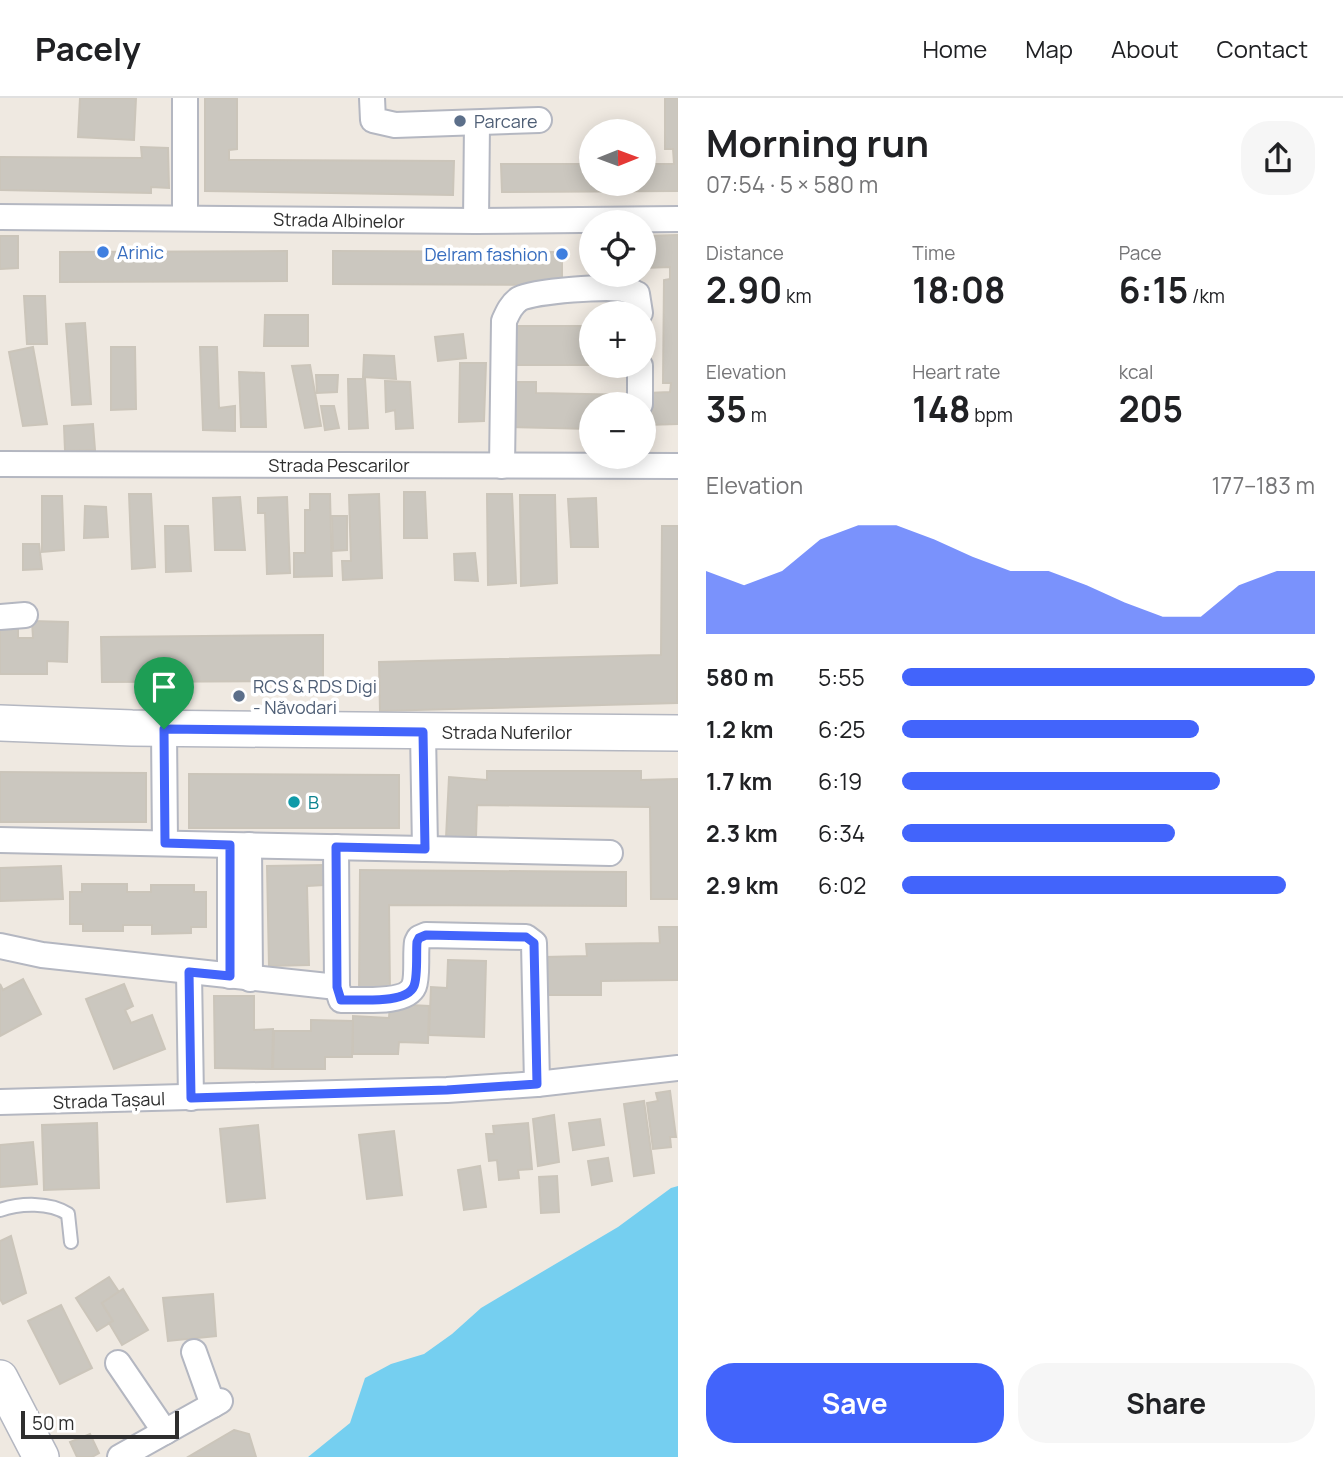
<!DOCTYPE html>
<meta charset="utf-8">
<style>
body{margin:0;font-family:Manrope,sans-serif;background:#f6f6f6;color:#202124;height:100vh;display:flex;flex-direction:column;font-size:26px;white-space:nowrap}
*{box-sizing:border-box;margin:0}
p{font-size:23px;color:#757577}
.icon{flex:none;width:38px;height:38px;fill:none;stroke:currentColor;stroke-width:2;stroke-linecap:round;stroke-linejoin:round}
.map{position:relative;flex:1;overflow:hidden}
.panel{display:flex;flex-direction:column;background:#fff;width:665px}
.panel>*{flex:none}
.needle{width:46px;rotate:89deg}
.controls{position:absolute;left:579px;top:21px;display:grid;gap:14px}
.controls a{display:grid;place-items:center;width:77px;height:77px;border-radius:50%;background:#fff;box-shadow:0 4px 18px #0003;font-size:35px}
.scale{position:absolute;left:21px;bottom:18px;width:158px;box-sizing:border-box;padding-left:7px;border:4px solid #2e2e2e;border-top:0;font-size:19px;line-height:24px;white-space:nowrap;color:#2e2e2e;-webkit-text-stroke:5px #fff;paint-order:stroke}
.pin{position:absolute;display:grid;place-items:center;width:60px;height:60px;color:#fff;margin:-72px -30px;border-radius:50% 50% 50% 0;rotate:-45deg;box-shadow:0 0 7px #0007}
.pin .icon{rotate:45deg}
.round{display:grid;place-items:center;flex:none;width:74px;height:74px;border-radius:28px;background:#f6f6f6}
.summary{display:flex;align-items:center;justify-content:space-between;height:119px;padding:0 28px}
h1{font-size:38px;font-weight:700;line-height:52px}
.metrics{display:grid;grid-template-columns:repeat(3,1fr);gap:10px;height:119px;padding:7px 28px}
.metrics div{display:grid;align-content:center}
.metrics b{font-size:35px;font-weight:700}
.metrics small{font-size:19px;font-weight:400}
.metrics p{font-size:19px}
.chart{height:196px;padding:14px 28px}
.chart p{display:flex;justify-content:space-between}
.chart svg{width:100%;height:126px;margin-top:7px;fill:#4264fb;opacity:.7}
.cta{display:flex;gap:14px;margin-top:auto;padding:14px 28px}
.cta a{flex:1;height:80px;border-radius:28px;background:#4264fb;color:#fff;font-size:28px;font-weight:700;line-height:80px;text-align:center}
.cta a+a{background:#f6f6f6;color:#202124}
ul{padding:0 28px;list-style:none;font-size:23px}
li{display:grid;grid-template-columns:112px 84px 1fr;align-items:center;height:52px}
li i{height:18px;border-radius:9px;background:#4264fb}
header{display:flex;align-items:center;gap:42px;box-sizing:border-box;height:98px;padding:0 35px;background:#fff;border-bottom:2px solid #e0e0e0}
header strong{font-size:33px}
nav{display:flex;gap:38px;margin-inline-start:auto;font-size:24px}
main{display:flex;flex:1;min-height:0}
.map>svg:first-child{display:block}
</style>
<header>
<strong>Pacely</strong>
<nav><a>Home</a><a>Map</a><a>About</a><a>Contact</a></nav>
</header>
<main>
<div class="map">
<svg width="678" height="1359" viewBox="0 0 678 1359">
<rect width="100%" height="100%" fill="#efe9e1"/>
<!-- water -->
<polygon fill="#75cff0" points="678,1088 678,1359 308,1359 350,1325 365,1280 391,1266 424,1256 452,1236 481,1210 618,1129 671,1090"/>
<!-- building -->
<g fill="#cbc7bf" stroke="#cbc5ba" stroke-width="2">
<polygon points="80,0 136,0 134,42 78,39"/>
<polygon points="205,0 237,0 237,51 229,52 229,62 454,63 453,97 205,93"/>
<polygon points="665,0 678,0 678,93 502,94 501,66 592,66 592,86 644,86 644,66 674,66 673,51 665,51"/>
<polygon points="141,49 168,50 169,90 151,89 151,95 0,92 0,59 142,60"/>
<polygon points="678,137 678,326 647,327 648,295 670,294 671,285 663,285 664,182 670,181 670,169 644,170 644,138"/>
<polygon points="0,138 18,138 18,170 0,171"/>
<polygon points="287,153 287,183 60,184 60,154"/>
<polygon points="333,153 562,154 562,187 333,186"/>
<polygon points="24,198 45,198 47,246 27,246"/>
<polygon points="265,217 308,217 308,248 264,248"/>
<polygon points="85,225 91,306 72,307 66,226"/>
<rect x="510" y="228" width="82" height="39"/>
<polygon points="463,236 466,260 438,263 435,239"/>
<polygon points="33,249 47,326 23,328 9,254"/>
<polygon points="111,249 135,249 136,311 111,312"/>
<polygon points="200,249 217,249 219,310 235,308 235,333 203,332"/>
<polygon points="364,257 394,258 396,281 363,279"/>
<polygon points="460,265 486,265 484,323 459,324"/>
<polygon points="310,267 321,328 305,330 292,268"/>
<polygon points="239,274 264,275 266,329 241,329"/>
<polygon points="316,277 338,277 337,294 317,295"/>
<polygon points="348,281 365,281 368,330 349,331"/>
<polygon points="385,283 410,284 413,330 396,331 395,312 386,314"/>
<polygon points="510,284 536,284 536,295 633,297 633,306 592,306 592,331 509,329"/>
<polygon points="321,308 334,308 339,330 325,332"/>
<polygon points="93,326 95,352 65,353 64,328"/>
<polygon points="404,394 425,394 427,440 404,440"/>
<polygon points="129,396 151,396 155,469 132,471"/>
<polygon points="310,396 330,396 332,478 294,479 294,455 305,455 305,412 310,412"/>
<polygon points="379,396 382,480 343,482 342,463 351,463 349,397"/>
<polygon points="487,396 512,396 516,485 488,487"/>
<polygon points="520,397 555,397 557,485 521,488"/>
<polygon points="42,398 62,398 64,452 42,454"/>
<polygon points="240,399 245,452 215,452 213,400"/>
<polygon points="287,399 290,475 267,476 265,415 258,415 258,400"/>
<polygon points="596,400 598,449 571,449 568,401"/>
<polygon points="85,408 106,409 108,439 84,440"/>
<polygon points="332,418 347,418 347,452 333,453"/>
<polygon points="165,428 188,428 191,473 166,474"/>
<polygon points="662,428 678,428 677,605 380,613 379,564 661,557"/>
<polygon points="23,446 39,446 42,471 23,472"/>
<polygon points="475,455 478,483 455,482 454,456"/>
<polygon points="32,523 68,524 67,564 47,563 47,576 0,576 0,529 18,530 18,540 33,540"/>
<polygon points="323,537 323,583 102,584 101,539"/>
<polygon points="487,673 641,673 641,682 678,681 678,801 651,801 650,709 477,707 476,739 446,740 449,679 487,682"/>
<polygon points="0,674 146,675 146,724 0,724"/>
<polygon points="189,676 399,677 399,730 189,730"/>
<polygon points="324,767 324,787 307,788 309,867 269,868 267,768"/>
<polygon points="61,768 63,801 0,803 0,770"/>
<polygon points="360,772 626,774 626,808 389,807 390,897 359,895"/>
<polygon points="82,786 127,786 127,794 151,794 151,787 194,787 194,794 206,794 206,829 191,829 191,835 152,836 152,827 123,827 123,833 83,833 83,826 70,826 70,794 82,794"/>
<polygon points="659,829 678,829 678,882 601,883 601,897 545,897 545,859 587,858 586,846 660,845"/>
<polygon points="448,862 486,863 484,939 429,937 431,889 447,890"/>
<polygon points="23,881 41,916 0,938 0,886 3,892"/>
<polygon points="124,886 133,908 125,912 131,925 152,917 165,951 114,971 86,901"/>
<polygon points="214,898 254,898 254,932 273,931 272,971 215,970"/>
<polygon points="390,906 429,908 428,945 399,944 398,956 353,956 353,918 389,920"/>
<polygon points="311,922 353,923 352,959 325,959 325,971 273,971 274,933 311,933"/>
<polygon points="670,993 676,1039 670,1039 671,1049 653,1051 647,1005 658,1003 656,995"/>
<polygon points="644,1003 654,1075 634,1078 624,1006"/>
<polygon points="554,1017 559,1064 538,1068 533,1021"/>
<polygon points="600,1021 604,1047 573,1052 569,1025"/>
<polygon points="97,1025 99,1090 44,1092 42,1027"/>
<polygon points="528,1025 532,1071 518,1072 519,1080 499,1082 497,1062 489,1063 486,1036 494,1036 493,1028"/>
<polygon points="258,1027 265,1100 227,1104 220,1031"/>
<polygon points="394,1033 402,1097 367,1101 359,1037"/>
<polygon points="33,1044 37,1086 0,1089 0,1047"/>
<polygon points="608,1060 612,1083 592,1087 588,1063"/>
<polygon points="480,1068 486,1109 464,1112 458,1072"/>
<polygon points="557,1078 559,1114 541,1115 539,1079"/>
<polygon points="11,1138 26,1195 3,1206 0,1201 0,1143"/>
<polygon points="109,1179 119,1194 102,1205 113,1223 97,1233 76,1200"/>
<polygon points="123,1191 148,1232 122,1247 109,1225 113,1223 102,1205"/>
<polygon points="213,1196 216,1238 168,1243 163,1200"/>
<polygon points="61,1207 92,1270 60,1286 28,1223"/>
<polygon points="234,1332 249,1336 256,1359 188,1359"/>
<polygon points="90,1336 99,1355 92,1359 77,1359 70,1344"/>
</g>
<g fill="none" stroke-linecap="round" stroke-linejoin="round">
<defs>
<path id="lane" d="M0,1112C20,1105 50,1104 68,1116L71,1144"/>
<g id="street">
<polyline points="185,0 185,120"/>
<polyline points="372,0 373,22 395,27 539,22"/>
<polyline points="0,119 476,123 678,121"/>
<polyline points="476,123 477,25"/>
<polyline points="640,306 640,268"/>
<polyline points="0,366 678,368"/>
<path d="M502,368L504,223C508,214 511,207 519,201C534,193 611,187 627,192C631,192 634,195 637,196L640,215"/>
<polyline points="0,519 25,517"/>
<polyline points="164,631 165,745"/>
<polyline points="423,634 425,751"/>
<polyline points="0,742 610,755"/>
<polyline points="230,747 230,878"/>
<polyline points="249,747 250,881"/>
<path d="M336,749L337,889L341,902C358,901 406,907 414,888C418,878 415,856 417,844L419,840L426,837L526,839L534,845L537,986"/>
<polyline points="0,848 42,857 337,889"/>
<polyline points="189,874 191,1000"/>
<polyline points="0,1004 447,992 537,986 678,970"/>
<polyline points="194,1254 213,1307"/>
<polyline points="118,1265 165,1334"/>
<polyline points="120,1359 220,1303"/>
</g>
<g id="secondary">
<polyline points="0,625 132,630 678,635"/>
<polyline points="0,1280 41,1359"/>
</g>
</defs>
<!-- lane casing -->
<use href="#lane" stroke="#b4b7c1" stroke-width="16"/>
<!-- street casing -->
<use href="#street" stroke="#b4b7c1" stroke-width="28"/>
<!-- secondary casing -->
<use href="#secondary" stroke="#b4b7c1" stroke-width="38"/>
<!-- lane -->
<use href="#lane" stroke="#fff" stroke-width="12"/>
<!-- street -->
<use href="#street" stroke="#fff" stroke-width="24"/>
<!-- secondary -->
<use href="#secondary" stroke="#fff" stroke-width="35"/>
</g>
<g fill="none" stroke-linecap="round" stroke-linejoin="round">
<defs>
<path id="route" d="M164,631L423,634L425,751L336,749L337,889L341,902C358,901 406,907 414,888C418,878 416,855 417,844L419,840L426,837L526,839L534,845L537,986L447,992L191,1000L189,874L230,878V747L165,745Z"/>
</defs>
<!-- route casing -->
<use href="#route" stroke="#fff" stroke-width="14"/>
<!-- route -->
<use href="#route" stroke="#4264fb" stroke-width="9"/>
</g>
<!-- markers -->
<g fill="#5c6f8a" stroke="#fff" stroke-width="2.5">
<circle cx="460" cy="23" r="7"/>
<circle cx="239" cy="598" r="7"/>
</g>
<g fill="#3f7fe0" stroke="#fff" stroke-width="2.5">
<circle cx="103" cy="154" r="7"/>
<circle cx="562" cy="156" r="7"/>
</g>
<circle fill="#0f9aa8" stroke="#fff" stroke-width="2.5" cx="294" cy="704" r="7"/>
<g text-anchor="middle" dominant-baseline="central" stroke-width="7" stroke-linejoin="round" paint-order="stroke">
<!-- service labels -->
<g font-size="18" fill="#4e5e75" stroke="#fff" text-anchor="start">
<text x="474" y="23">Parcare</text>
<text x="253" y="588">RCS &amp; RDS Digi<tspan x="253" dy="21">- Năvodari</tspan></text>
</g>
<!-- street labels -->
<g font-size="18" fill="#2e2e2e" stroke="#fff">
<text transform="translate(339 122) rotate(1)">Strada Albinelor</text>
<text x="339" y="367">Strada Pescarilor</text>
<text x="507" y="634">Strada Nuferilor</text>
<text transform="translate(109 1002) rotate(-2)">Strada Tașaul</text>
</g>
<!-- shop labels -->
<g font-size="18" fill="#366cbe" stroke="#fff" text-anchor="start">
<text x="117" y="154">Arinic</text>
<text x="548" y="156" text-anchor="end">Delram fashion</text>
</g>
<!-- culture labels -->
<g font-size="18" fill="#0d838f" stroke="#fff" text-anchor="start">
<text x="308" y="704">B</text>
</g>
</g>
</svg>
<div class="controls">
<a><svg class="needle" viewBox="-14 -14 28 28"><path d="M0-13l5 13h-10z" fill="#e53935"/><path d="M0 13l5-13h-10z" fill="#757577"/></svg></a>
<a><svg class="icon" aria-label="locate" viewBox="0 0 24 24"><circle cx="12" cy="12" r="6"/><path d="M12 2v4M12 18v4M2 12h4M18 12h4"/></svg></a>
<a>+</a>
<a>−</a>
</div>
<div class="scale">50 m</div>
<div class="pin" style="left:164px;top:631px;background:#1e9e55"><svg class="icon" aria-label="arrive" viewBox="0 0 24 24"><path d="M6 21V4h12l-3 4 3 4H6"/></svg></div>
</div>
<section class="panel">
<div class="summary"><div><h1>Morning run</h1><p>07:54 · 5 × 580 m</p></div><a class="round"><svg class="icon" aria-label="share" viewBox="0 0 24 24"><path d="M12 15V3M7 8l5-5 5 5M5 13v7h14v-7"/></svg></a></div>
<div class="metrics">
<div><p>Distance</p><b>2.90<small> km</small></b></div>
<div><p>Time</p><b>18:08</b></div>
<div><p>Pace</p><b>6:15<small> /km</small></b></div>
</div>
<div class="metrics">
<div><p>Elevation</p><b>35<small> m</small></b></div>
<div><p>Heart rate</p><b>148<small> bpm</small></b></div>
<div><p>kcal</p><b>205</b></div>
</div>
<div class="chart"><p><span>Elevation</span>177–183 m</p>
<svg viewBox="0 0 160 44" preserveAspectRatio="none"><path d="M0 44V22L10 27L20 22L30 11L40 6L50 6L60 11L70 17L80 22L90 22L100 27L110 33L120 38L130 38L140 27L150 22L160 22V44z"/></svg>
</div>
<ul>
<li><b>580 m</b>5:55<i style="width:100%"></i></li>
<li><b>1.2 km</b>6:25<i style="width:72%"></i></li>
<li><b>1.7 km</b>6:19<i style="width:77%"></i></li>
<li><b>2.3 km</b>6:34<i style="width:66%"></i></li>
<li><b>2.9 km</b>6:02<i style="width:93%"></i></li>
</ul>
<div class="cta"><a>Save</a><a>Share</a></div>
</section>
</main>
